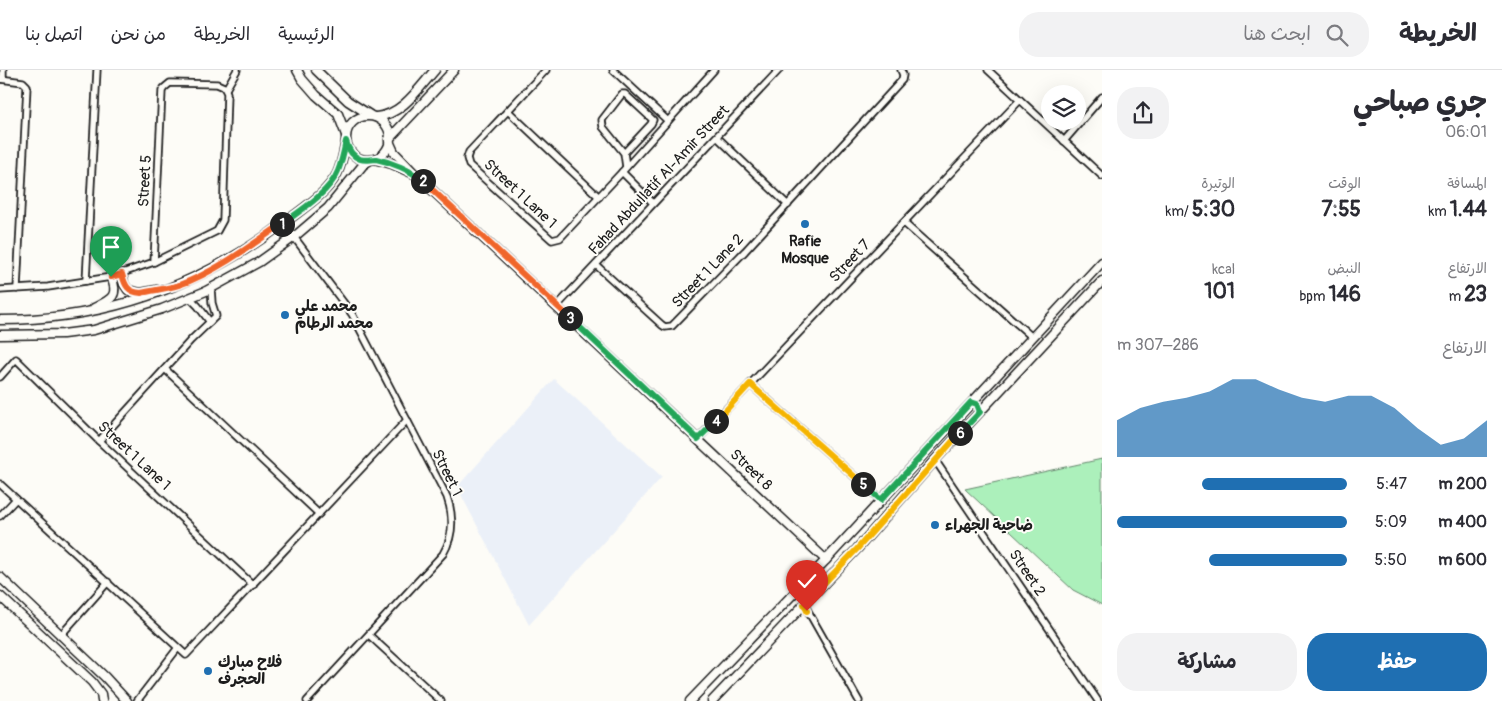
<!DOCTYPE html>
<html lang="ar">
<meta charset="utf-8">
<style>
body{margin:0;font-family:Pangolin,"Playpen Sans Arabic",sans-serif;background:#f2f2f3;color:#2b2b33;direction:rtl;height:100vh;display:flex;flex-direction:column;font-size:19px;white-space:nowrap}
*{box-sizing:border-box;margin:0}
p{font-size:16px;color:#7c7c81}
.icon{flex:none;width:28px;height:28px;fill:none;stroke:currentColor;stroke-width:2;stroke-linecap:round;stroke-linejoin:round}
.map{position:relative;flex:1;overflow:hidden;direction:ltr}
.drawer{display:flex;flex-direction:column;background:#fff;width:400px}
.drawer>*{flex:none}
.fabs{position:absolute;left:1041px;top:15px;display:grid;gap:10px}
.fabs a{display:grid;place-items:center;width:45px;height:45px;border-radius:50%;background:#fff;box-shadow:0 5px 20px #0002;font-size:25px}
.pin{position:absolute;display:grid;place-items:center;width:42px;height:42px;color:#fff;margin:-51px -21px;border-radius:50% 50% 50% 0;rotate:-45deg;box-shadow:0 0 5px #0007}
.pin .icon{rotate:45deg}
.km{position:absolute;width:25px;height:25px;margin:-12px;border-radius:50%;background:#222;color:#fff;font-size:14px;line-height:25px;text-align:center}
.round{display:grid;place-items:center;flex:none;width:52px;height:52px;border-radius:20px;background:#f2f2f3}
.head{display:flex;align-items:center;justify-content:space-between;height:85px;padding:0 15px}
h1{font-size:28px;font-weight:700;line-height:38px}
.figures{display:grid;grid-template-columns:repeat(3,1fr);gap:8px;height:85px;padding:5px 15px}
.figures div{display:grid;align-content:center}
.figures b{font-size:21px;font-weight:700}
.figures small{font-size:14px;font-weight:400}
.figures p{font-size:14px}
.chart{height:140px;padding:10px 15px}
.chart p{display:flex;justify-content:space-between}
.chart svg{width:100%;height:90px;margin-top:5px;fill:#1f6fb2;opacity:.7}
.action{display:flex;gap:10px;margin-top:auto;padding:10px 15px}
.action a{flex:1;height:58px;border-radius:20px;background:#1f6fb2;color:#fff;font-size:20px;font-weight:700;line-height:58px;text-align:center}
.action a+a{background:#f2f2f3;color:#2b2b33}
ul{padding:0 15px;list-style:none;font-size:16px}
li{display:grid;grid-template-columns:80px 60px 1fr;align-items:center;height:38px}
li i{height:12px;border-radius:6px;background:#1f6fb2}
header{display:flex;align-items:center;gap:30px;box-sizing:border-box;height:70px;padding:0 25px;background:#fff;border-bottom:1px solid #e1e1e2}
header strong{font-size:24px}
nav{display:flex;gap:28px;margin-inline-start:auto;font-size:18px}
.search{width:350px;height:45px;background:#f2f2f3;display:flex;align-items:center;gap:12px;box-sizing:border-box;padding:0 18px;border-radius:20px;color:#7c7c81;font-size:19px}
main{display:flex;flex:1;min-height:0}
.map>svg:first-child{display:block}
</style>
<header>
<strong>الخريطة</strong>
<div class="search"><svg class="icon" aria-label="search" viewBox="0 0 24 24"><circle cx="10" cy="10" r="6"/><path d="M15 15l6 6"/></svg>ابحث هنا</div>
<nav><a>الرئيسية</a><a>الخريطة</a><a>من نحن</a><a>اتصل بنا</a></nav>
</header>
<main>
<section class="drawer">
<div class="head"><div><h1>جري صباحي</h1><p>06:01</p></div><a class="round"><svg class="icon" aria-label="share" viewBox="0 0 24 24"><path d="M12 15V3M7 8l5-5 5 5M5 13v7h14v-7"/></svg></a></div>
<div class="figures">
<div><p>المسافة</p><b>1.44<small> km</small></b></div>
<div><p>الوقت</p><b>7:55</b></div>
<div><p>الوتيرة</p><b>5:30<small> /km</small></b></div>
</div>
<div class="figures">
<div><p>الارتفاع</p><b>23<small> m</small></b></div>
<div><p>النبض</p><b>146<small> bpm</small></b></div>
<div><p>kcal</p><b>101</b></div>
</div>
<div class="chart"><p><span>الارتفاع</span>286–307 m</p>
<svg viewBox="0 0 160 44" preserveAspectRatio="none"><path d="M0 44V26L10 20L20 17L30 15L40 12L50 6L60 6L70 11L80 15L90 17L100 14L110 14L120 20L130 30L140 38L150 35L160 26V44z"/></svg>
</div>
<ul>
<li><b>200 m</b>5:47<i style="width:63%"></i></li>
<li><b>400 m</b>5:09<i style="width:100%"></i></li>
<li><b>600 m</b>5:50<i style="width:60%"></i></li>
</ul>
<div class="action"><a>حفظ</a><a>مشاركة</a></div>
</section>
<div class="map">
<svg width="1102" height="631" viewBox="0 0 1102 631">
<rect width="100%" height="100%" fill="#fdfcf7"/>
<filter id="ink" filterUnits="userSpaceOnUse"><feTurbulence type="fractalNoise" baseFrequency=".02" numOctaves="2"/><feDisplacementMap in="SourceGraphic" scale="10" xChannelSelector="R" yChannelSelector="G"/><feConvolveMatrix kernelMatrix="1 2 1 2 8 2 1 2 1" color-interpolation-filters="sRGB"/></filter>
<g filter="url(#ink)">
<!-- built -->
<polygon fill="#ebf0f8" points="554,309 662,407 529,555 457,417"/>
<!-- green -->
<polygon fill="#acf0bb" stroke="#64866c" points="1102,389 1102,535 1073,520 965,419"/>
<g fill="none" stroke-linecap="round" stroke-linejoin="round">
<defs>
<g id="street">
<polyline points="546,0 469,82 467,88 469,95 552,170 560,168 622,102 714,0"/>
<polyline points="613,0 668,51"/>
<polyline points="988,0 1102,106"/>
<polyline points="0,9 23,12 27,16 17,219"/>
<polyline points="3,9 3,0"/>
<polygon points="170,13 217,14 224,17 227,23 223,150 217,161 154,192 162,21 164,18"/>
<polyline points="226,19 237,0"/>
<polyline points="508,41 599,127"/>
<polyline points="717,67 788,135"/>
<polyline points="1064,71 1102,27"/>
<polyline points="624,83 651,54 653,50 625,24 622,24 602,50 603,57 624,83 626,97"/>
<polyline points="622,102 653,133"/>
<polyline points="904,153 1032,267"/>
<path d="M294,167L352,244L447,427C454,447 454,465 443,484L307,631"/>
<polyline points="596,195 662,255 665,257 672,256 745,181 902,10 903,5 901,0"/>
<polyline points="86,211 97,0"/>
<polyline points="0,220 48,217 111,207 154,192"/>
<polyline points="190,228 198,236 210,252"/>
<polyline points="557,236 779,0"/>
<polyline points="165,299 319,444"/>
<polyline points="0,307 16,289 99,371 253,515"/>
<polyline points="750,314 881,430"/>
<polyline points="698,369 1020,30"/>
<polyline points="99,371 191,270 216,246 212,233 211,218"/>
<polyline points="935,390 1098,631"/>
<polyline points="0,414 186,585 407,350"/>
<polyline points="0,446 16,429"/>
<polyline points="804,534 859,631"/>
<polyline points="369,565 441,631"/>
<polyline points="60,566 108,512"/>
<polyline points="137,631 177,579"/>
</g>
<g id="secondary">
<polyline points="297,0 302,9 316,25 338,44 346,65"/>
<polyline points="316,0 348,31 370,45"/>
<circle cx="368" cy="68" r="22"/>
<path d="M376,47C402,45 419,18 435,0"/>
<polyline points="389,69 454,0"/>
<polyline points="389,71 394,82 416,105 826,490"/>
<polyline points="374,89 392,94 412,103"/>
<polyline points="122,204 124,214 128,220 141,223 157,220"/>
<path d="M94,238C110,230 120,227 111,207"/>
<path d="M0,250C107,250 203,215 288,150C305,137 327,123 337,104C342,94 344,81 346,71"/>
<polyline points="0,265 63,264 94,260 162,239 206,221 259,192 294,167 328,138 363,95 370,90"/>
<polyline points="0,507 105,607 127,631"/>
<polyline points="0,526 92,612 101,624 102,631"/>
<polyline points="690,631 826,490 1102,192"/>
<polyline points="712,631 857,479 935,390 1102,211"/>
</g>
</defs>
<!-- street casing -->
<use href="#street" stroke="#1c1c1c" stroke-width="9"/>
<!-- secondary casing -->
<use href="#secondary" stroke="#1c1c1c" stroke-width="11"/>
<!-- street -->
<use href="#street" stroke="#fdfcf7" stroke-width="5.5"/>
<!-- secondary -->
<use href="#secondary" stroke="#fdfcf7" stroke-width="8"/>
</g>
</g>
<g fill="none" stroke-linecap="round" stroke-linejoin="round" filter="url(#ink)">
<defs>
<path id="split-1" d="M111,207L122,204C125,216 128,222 141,223C153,220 167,219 179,215C214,203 252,175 282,154"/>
<path id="split-2" d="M282,154C300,141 330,122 338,101C342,91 344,81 346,71C348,79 352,86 360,89C366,91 371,89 376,89C391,92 411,100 423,111"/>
<polyline id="split-3" points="423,111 570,248"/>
<polyline id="split-4" points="570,248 698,369 716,351"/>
<polyline id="split-5" points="716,351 750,314 863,414"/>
<polyline id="split-6" points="863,414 881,430 971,332 977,334 980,342 960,363"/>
<polyline id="split-7" points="807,541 804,534 857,479 960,363"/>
</defs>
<!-- split-1 casing -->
<use href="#split-1" stroke="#fff" stroke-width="10"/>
<!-- split-2 casing -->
<use href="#split-2" stroke="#fff" stroke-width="10"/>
<!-- split-3 casing -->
<use href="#split-3" stroke="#fff" stroke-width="10"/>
<!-- split-4 casing -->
<use href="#split-4" stroke="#fff" stroke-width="10"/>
<!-- split-5 casing -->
<use href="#split-5" stroke="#fff" stroke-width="10"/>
<!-- split-6 casing -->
<use href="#split-6" stroke="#fff" stroke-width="10"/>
<!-- split-7 casing -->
<use href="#split-7" stroke="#fff" stroke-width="10"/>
<!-- split-1 -->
<use href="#split-1" stroke="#f0652b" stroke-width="6"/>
<!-- split-2 -->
<use href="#split-2" stroke="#22a559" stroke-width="6"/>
<!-- split-3 -->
<use href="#split-3" stroke="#f0652b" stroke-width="6"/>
<!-- split-4 -->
<use href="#split-4" stroke="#22a559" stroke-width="6"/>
<!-- split-5 -->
<use href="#split-5" stroke="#f5b400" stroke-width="6"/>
<!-- split-6 -->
<use href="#split-6" stroke="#22a559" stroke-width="6"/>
<!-- split-7 -->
<use href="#split-7" stroke="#f5b400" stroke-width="6"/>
</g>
<!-- markers -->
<g fill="#1f6fb2" stroke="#fdfcf7" stroke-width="2">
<circle cx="805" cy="154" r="5"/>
<circle cx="285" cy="245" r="5"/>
<circle cx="935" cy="455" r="5"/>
<circle cx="208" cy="601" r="5"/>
</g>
<g text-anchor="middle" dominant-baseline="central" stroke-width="4" stroke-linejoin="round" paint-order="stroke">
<!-- street labels -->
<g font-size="15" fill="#1c1c1c" stroke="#fdfcf7">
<text transform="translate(659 110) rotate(-47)">Fahad Abdullatif Al-Amir Street</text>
<text transform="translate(145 111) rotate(-87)">Street 5</text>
<text transform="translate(520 124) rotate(43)">Street 1 Lane 1</text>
<text transform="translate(850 191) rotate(-47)">Street 7</text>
<text transform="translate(708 201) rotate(-46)">Street 1 Lane 2</text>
<text transform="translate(134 386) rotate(43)">Street 1 Lane 1</text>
<text transform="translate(751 400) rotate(44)">Street 8</text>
<text transform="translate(447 403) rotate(64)">Street 1</text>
<text transform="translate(1027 503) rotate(56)">Street 2</text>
</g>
<!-- poi labels -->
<g font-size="15" font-weight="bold" fill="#1c1c1c" stroke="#fdfcf7" text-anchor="start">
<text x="805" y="171" text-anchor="middle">Rafie<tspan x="805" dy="17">Mosque</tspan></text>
<text x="295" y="236">محمد علي<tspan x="295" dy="17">محمد الرطام</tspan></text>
<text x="945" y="455">ضاحية الجهراء</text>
<text x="218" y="592">فلاح مبارك<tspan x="218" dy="17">الحجرف</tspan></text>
</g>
</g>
</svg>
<div class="fabs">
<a><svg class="icon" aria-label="layers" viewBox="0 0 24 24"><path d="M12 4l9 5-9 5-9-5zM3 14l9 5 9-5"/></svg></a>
</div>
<div class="pin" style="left:111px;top:207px;background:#1e9e55"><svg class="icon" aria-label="arrive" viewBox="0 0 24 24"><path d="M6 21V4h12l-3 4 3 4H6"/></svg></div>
<div class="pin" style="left:807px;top:541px;background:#d93025"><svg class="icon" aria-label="check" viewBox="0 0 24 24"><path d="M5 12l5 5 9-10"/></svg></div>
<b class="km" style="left:282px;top:154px">1</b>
<b class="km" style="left:423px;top:111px">2</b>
<b class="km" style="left:570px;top:248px">3</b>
<b class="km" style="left:716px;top:351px">4</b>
<b class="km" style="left:863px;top:414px">5</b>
<b class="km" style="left:960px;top:363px">6</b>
</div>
</main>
